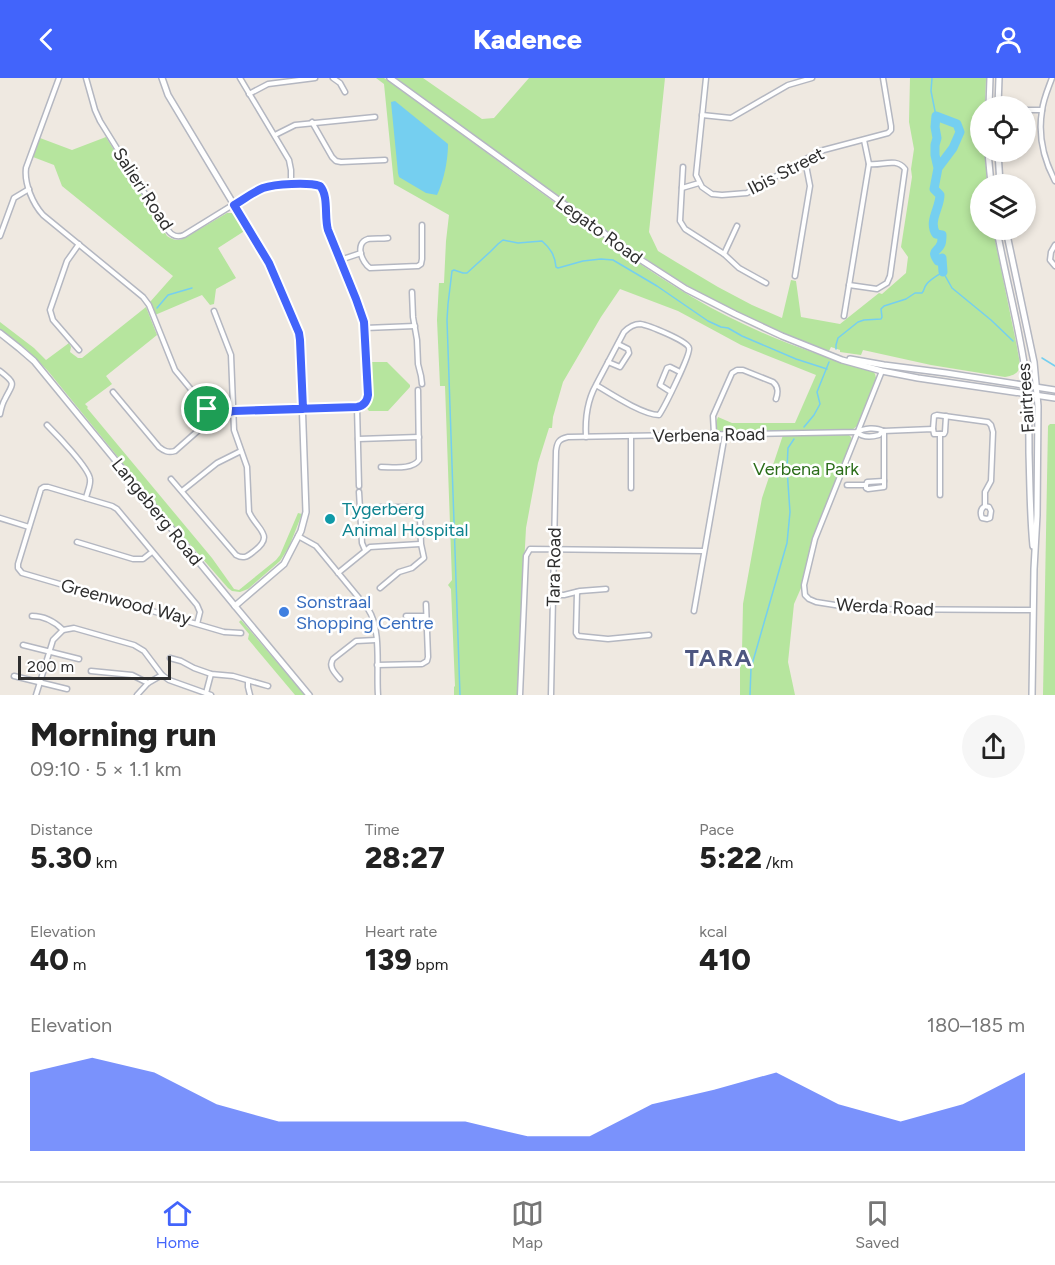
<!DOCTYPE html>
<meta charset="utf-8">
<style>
body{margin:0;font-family:Figtree,sans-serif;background:#f6f6f6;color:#222;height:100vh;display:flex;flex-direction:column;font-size:22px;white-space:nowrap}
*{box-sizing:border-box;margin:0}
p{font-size:20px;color:#767676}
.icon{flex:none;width:33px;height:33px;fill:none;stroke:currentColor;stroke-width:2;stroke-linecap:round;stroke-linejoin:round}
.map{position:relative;height:617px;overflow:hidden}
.details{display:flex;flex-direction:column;background:#fff;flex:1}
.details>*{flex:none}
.fabs{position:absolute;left:970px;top:18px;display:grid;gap:12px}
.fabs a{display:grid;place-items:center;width:66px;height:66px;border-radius:50%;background:#fff;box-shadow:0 3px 9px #0003;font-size:30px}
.scale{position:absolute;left:18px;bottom:15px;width:153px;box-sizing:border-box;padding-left:6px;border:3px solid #2e2e2e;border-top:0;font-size:16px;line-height:21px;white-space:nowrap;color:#2e2e2e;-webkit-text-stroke:4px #fff;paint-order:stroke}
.pin{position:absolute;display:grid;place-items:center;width:51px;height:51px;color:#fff;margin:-26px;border:3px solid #fff;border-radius:50%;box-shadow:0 2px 6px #0007}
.round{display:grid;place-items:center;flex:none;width:63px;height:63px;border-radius:32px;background:#f6f6f6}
.overview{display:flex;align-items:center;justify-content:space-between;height:102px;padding:0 30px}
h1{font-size:33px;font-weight:800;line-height:45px}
.figures{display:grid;grid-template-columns:repeat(3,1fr);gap:9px;height:102px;padding:6px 30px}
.figures div{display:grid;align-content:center}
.figures b{font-size:30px;font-weight:800}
.figures small{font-size:16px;font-weight:400}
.figures p{font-size:16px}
.chart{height:168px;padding:12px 30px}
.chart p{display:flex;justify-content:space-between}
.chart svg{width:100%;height:108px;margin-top:6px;fill:#4264fb;opacity:.7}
header{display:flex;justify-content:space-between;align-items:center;height:78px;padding:0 30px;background:#4264fb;color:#fff;font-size:27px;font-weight:800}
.tabs{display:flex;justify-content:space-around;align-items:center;height:84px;border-top:2px solid #e0e0e0;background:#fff;font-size:16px;color:#767676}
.tabs a{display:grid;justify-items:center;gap:3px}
.tabs .current{color:#4264fb}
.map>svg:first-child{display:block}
</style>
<header><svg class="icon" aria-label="back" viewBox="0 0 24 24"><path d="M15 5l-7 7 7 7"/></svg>Kadence<svg class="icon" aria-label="person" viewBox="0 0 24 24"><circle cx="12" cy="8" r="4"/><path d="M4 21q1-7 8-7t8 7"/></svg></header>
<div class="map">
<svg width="1055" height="617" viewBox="0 0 1055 617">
<rect width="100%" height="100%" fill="#efe9e1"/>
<!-- green -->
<g fill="#b6e59e">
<path d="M376,0H384C438,39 492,79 546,118C594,153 641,189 692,219C748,252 810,276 873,293L875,296L876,300L857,348L852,352L720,353L717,352L715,347L718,339L732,345H795L816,297L741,267L678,233L620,211L601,239L563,304L553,339L552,350H549L538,385L526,450L517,617H454V609L455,608L451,511L448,507L452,502L445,308H440L437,242L439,205H444L446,163L449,137L394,106L384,6Z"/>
<path d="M395,0H423L482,41L494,40L529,0H665L649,154L658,173L676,184L718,209L752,227L782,240L791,202L796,203L801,239L840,246L879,215L882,216L906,195L908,179L901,169L912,99L911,91L914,71L909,44L910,0H986L985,28H981V74H985L987,106H981V152H993L1017,269C1019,284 1026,296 1005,299L931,287L863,272L861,277L840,274V272L831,269L829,273L764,248L703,217L675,200L649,183Z"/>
<path d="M106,59L167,158C173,162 177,163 183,161L227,135H235L246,152L218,170L236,200L216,211L214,226L210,227L202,217L155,237L150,224L173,198L62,108L54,87L33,79L40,60L72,72Z"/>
<polygon points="146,229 157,257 106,298 112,306 85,326 88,329 87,330 212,480 234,511 239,512 276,482 280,477 298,435 302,436 289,469 280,483 248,511 240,514 232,513 228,510 174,448 48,293 26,271 0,251 0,244 34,270 46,282 69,265 71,269 70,274 78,280 82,280"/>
<polygon points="369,284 387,284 410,307 410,309 388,333 369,333 366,329 370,320"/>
<polygon points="1050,346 1055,346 1055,617 1043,617 1048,348"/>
<polygon points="848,356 851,359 852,364 811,465 801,510 794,526 788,584 795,617 740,617 740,584 742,573 743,526 762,420 783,357"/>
<polygon points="241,542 305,617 295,617 248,561 249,556 239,544"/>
</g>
<!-- water -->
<path fill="#75cff0" d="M395,23L448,66C448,82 444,102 437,117L426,115L399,99L398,95L391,24Z"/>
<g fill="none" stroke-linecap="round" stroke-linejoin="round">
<!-- stream -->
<g stroke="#75cff0" stroke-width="1.5">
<polyline points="932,0 931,13 936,38"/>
<polyline points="157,230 168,217 192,210"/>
<path d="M836,271V267L838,260L858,244L864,242L881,241L882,239L881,231L884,228L906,221L915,215H922C924,213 924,210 926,207C929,202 938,197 943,194L952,210L991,242L1013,263"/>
<polyline points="1042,280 1055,288"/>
<polyline points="804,349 814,337 820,326 817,314 829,284"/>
<path d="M460,617L447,242L448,226L452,193L454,192L463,195H467L490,174L498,166L503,162L518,165L542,163C550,170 555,177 556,189L558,190L583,183L601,181L613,182L657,208L708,243L721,249L728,250L742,258L796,281L827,291"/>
<polyline points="750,617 751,590 787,465 790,434 787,391 788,370 794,361"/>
</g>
<!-- river -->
<path stroke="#75cff0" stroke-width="9" d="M938,90L935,77V67L937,60L935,49L936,38L957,46L960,54L953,70L938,90L934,111L940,117C940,130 928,143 936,156L942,157C942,158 942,165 941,166C938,174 930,172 938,183L942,180L943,194"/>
<defs>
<g id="street">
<path d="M59,0L26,90C24,106 33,126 43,137L143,219L149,227L175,292L203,326C213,336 220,335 234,333L357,329L364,326L368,317L364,244L356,221L328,152L323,111L316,106H311L272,108L257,112L184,157C177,160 172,158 167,151L100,43L95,32L86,0"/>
<polyline points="240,0 289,82 291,92 291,106"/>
<polyline points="333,0 340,5 345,14"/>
<polyline points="706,0 696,97 702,109 712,116 722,117 747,115 820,73 888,55 891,52 891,48 883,0"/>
<path d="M1052,0C1048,11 1043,22 1042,33C1038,57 1044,82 1055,103"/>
<polyline points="249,16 268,6 315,0"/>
<polyline points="1026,32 1042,32"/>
<polyline points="702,37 731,40 788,7 812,0"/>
<polyline points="312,44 332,79 336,83 341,84 385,82"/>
<polyline points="275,57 295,47 375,39"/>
<polyline points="683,89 680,143 685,151 724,176 739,190 766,205"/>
<polyline points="682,110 699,105"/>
<polyline points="0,158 14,120 29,111"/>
<path d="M388,160C382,161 374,160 368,161C354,165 362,185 370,190L418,188L421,186L422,181V147"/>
<polyline points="79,166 67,183 50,232 53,242 79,272"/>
<polyline points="1055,167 1051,174 1050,182 1055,188"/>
<polyline points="724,176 737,148"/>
<polyline points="340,182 361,175"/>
<polyline points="795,198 810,108 805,82"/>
<path d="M849,207L877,211L887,205L890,198L905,91C896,79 882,88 869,86"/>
<polyline points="412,214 413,239 417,262 418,286 421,298 422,306"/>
<polyline points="844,238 869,86 864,62"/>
<polyline points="365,250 415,248"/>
<polyline points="608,284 620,289 629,275 628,271 618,266"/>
<path d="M0,293C17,306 13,305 5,321C2,326 1,331 0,336"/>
<polyline points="882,293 815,461 804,507 805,517 809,521 816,524 860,531 1033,532"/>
<path d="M113,314L159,369C164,373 168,375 175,373L217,336"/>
<polyline points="671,314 660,307 667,290 670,289 680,294"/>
<polyline points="357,329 359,408"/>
<path d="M47,347C56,356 89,390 90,401C91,407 87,414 86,420"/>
<path d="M933,351L934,338L937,337L988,344L991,347L993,354L991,403L985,414V428C980,431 980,435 982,440L987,441L990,440L991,433L989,429L985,428"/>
<path d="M857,354C863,360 872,359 879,357L883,353"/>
<path d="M714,356L713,338L732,295L737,292H743L773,304C779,309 778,315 776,321"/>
<polyline points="940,356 940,417"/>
<polyline points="631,358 631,410"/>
<path d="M586,359C585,341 587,323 596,307L624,254C629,249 634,246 640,246C648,247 688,263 689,270C691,276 664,330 659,337C643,337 611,316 596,307"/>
<polyline points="358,361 419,359"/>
<path d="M381,389C393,389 412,392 419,382L418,312"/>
<path d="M171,401L236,477C243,481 247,479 253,474C276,457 257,452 249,434L247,389L234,352L231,277L214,233"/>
<polyline points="847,407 866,407 867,404 884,403"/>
<polyline points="866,407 866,410 868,411 884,409 884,353"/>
<polyline points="182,413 217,385 241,373"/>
<polyline points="359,414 362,465 365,472"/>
<polyline points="0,440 29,449"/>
<path d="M298,458L316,468L368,531C382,551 376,592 378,617"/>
<polyline points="77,464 133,481 143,481 152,474"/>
<polyline points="338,495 370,469 420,466"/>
<polyline points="380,510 399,494 412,490 424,480 421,466 420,440 417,432 408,429 381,429"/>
<polyline points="577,514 576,555 578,558 608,561 649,557"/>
<polyline points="554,517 564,517 580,513 606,511"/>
<polyline points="694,533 725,356"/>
<path d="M32,538C44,538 55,544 63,552"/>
<polyline points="406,538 426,538"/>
<polyline points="197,546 200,534 197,527 117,431 112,428 48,409 44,409 41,411 18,486 18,490 22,495 224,554 241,555"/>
<polyline points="23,567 79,581"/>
<polyline points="170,580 181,583 194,590 211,596 233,598 268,608"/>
<polyline points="377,587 422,586 427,583 428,579 426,526"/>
<polyline points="91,593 132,597 148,605"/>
<polyline points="14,598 67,611"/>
<path d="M340,601C335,595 328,589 333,581L356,563L376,562"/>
<polyline points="248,603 248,609 250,617"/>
<polyline points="206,615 211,596"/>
<polyline points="36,617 53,562 63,552 74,550 134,567 144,573 162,597 169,602 211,617"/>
<polyline points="137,617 148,605 162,597"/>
<polyline points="520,617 526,478 530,471 703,473"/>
<path d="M551,617L556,373C557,364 559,361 568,359L857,354C864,350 876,349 883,353L933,351L934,356H944L945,354L946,338"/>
</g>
<g id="secondary">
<polyline points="162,0 168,17 269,185 296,248 300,263 306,434 301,453 284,486 235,528"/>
<polyline points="390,0 641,182 686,211 735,236 782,258 842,282 882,293 918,300 1055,320"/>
<polyline points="989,28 990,0"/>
<polyline points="998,28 999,0"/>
<polyline points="988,74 991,106"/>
<polyline points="998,74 1000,106"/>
<path d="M997,152C1006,203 1021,254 1027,306C1029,329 1029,352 1029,375C1030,406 1030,437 1033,468"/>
<polyline points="1006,152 1034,284 1038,328 1037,437 1034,491 1032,617"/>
<polyline points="0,255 19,270 34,283 235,528 309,617"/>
<polyline points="850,281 884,287 946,295 1055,312"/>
</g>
</defs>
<!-- street casing -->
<use href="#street" stroke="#b4b7c1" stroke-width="7"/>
<!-- secondary casing -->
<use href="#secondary" stroke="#b4b7c1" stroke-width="8"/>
<!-- street -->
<use href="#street" stroke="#fff" stroke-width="4"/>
<!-- secondary -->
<use href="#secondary" stroke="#fff" stroke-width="5"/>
</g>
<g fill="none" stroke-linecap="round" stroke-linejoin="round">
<defs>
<path id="route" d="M207,331L218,336L234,333L357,329C363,328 367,324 368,317L364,244L356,221L328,152C324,139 329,118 320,108C308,104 275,106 263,110C253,114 243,122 234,127L269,185L299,255L300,262L303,331L234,333L218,336L207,345L209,339L207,331"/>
</defs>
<!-- route casing -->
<use href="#route" stroke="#fff" stroke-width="12"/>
<!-- route -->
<use href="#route" stroke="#4264fb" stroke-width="8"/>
</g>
<!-- markers -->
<circle fill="#0f9aa8" stroke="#fff" stroke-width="2" cx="330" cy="441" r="6"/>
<circle fill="#3f7fe0" stroke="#fff" stroke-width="2" cx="284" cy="534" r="6"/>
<g text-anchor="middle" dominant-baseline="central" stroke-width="5" stroke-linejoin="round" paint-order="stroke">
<!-- street labels -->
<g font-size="18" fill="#2e2e2e" stroke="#fff">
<text transform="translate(786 93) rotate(-27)">Ibis Street</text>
<text transform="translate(143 111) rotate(57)">Salieri Road</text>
<text transform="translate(599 152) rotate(36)">Legato Road</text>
<text transform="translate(1026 320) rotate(-94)">Fairtrees</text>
<text transform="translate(709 357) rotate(-1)">Verbena Road</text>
<text transform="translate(157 434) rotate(51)">Langeberg Road</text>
<text transform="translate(554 489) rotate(-89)">Tara Road</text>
<text transform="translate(126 524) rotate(15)">Greenwood Way</text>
<text transform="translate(885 529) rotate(3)">Werda Road</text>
</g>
<!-- park labels -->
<g font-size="18" fill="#2c6e1b" stroke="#fff">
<text x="806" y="391">Verbena Park</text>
</g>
<!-- culture labels -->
<g font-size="18" fill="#0d838f" stroke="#fff" text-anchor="start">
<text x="342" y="431">Tygerberg<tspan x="342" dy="21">Animal Hospital</tspan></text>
</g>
<!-- shop labels -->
<g font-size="18" fill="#366cbe" stroke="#fff" text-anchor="start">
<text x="296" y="524">Sonstraal<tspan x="296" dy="21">Shopping Centre</tspan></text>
</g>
<!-- district labels -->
<g font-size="24" font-weight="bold" letter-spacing="1.5" fill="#4d5680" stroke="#fff">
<text x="719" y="579">TARA</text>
</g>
</g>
</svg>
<div class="fabs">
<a><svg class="icon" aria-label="locate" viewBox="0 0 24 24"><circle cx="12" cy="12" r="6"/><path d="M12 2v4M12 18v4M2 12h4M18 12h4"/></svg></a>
<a><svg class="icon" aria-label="layers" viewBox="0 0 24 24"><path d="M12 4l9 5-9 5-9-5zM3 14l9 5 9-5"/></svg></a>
</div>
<div class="scale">200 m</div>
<div class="pin" style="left:207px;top:331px;background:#1e9e55"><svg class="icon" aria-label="arrive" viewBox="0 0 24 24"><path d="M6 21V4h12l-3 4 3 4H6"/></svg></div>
</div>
<section class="details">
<div class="overview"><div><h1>Morning run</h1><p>09:10 · 5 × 1.1 km</p></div><a class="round"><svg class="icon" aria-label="share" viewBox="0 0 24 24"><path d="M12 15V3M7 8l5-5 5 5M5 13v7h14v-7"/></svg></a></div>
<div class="figures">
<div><p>Distance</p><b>5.30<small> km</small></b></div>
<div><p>Time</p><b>28:27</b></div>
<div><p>Pace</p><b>5:22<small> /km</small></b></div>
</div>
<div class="figures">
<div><p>Elevation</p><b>40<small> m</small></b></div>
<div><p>Heart rate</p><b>139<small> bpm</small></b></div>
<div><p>kcal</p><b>410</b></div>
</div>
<div class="chart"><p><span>Elevation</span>180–185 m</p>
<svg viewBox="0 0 160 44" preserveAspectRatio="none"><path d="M0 44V12L10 6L20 12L30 25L40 32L50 32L60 32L70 32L80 38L90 38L100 25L110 19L120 12L130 25L140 32L150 25L160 12V44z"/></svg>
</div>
</section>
<nav class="tabs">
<a class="current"><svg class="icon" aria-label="home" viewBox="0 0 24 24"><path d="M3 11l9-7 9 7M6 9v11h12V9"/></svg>Home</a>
<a><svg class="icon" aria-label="map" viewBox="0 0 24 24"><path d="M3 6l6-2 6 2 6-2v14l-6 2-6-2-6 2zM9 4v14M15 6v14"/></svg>Map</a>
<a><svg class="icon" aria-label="saved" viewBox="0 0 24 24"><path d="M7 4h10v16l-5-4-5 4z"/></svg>Saved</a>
</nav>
